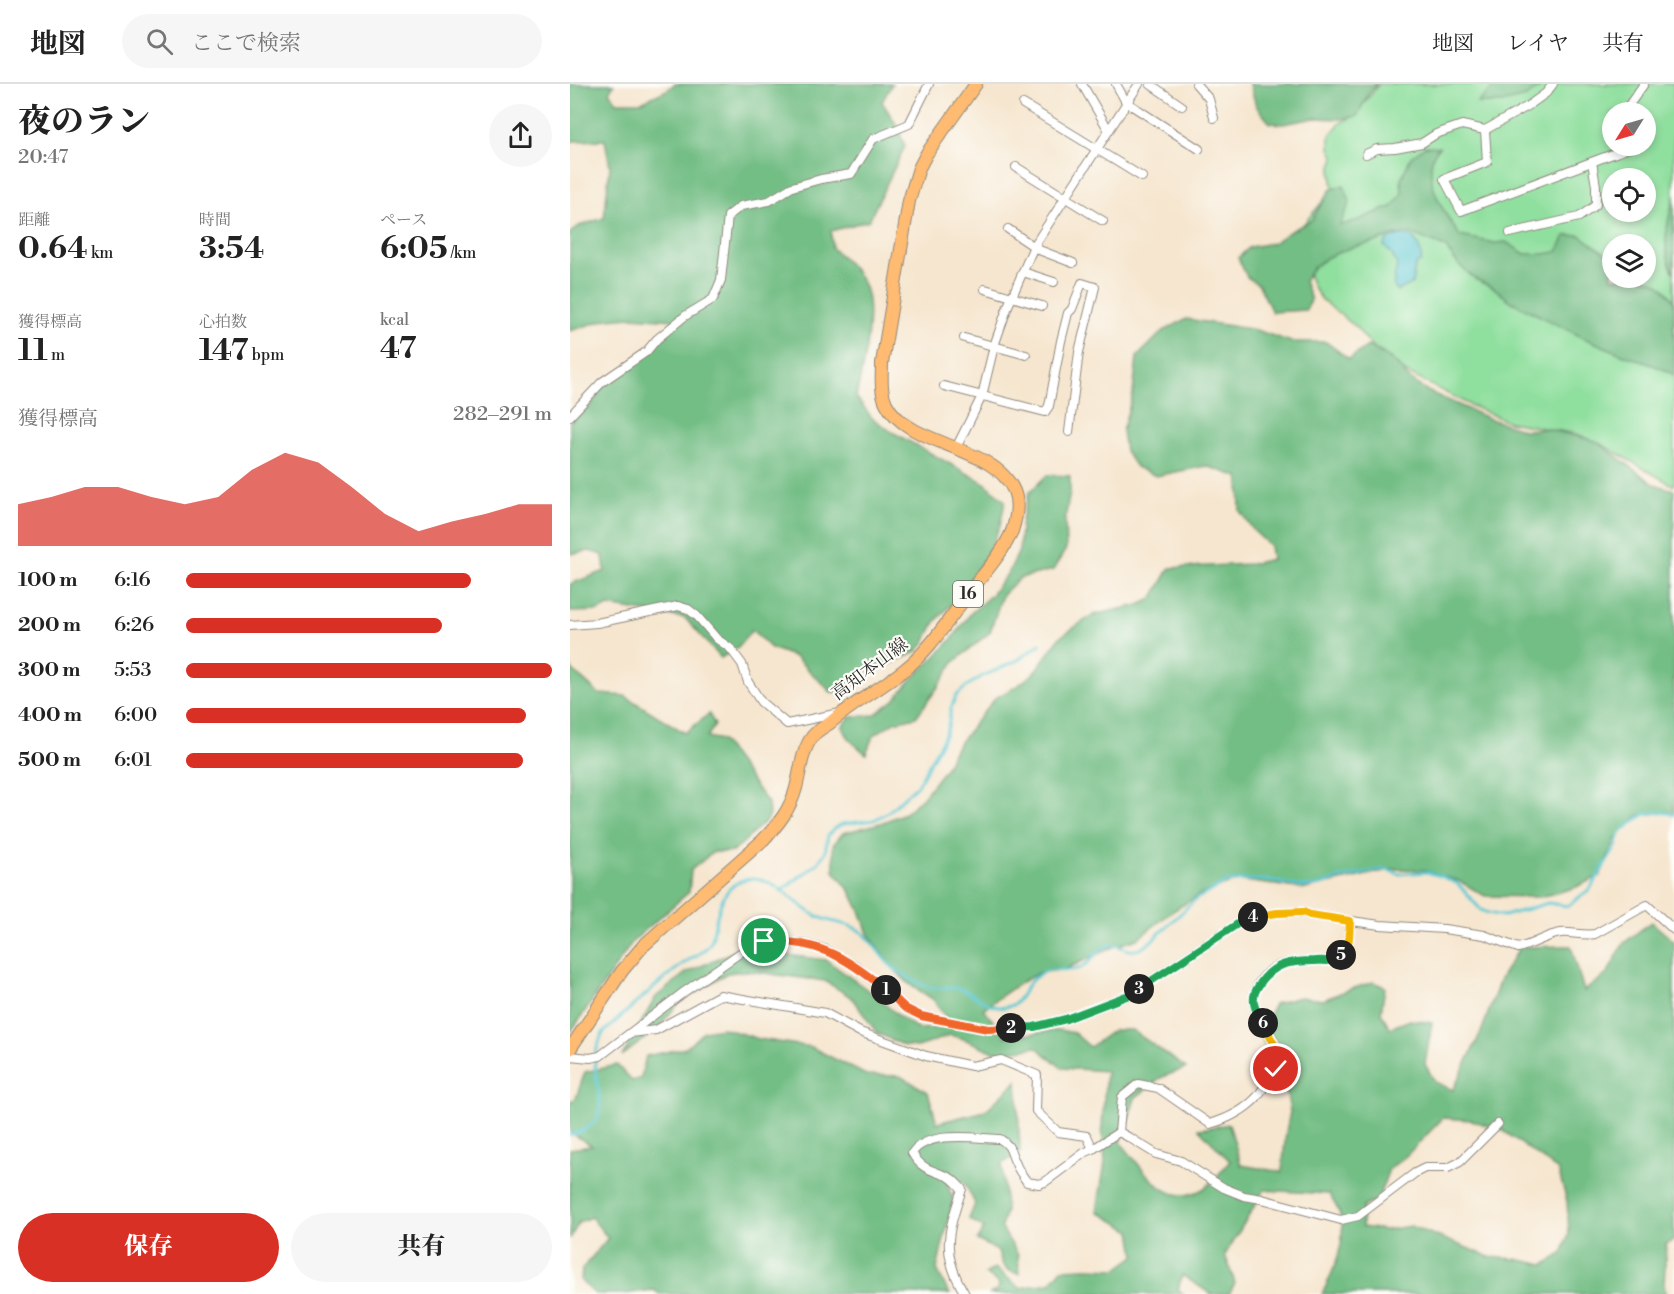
<!DOCTYPE html>
<html lang="ja">
<meta charset="utf-8">
<style>
body{margin:0;font-family:"Libre Bodoni","Noto Serif JP",serif;background:#f6f6f6;color:#222;height:100vh;display:flex;flex-direction:column;font-size:22px;white-space:nowrap}
*{box-sizing:border-box;margin:0}
p{font-size:20px;color:#767676}
.icon{flex:none;width:33px;height:33px;fill:none;stroke:currentColor;stroke-width:2;stroke-linecap:round;stroke-linejoin:round}
.map{position:relative;flex:1;overflow:hidden}
.panel{display:flex;flex-direction:column;background:#fff;width:570px}
.panel>*{flex:none}
.needle{width:39px;rotate:233deg}
.fabs{position:absolute;left:1032px;top:18px;display:grid;gap:12px}
.fabs a{display:grid;place-items:center;width:54px;height:54px;border-radius:50%;background:#fff;box-shadow:0 3px 9px #0003;font-size:30px}
.pin{position:absolute;display:grid;place-items:center;width:51px;height:51px;color:#fff;margin:-26px;border:3px solid #fff;border-radius:50%;box-shadow:0 2px 6px #0007}
.km{position:absolute;width:30px;height:30px;margin:-15px;border-radius:50%;background:#222;color:#fff;font-size:16px;line-height:30px;text-align:center}
.round{display:grid;place-items:center;flex:none;width:63px;height:63px;border-radius:32px;background:#f6f6f6}
.overview{display:flex;align-items:center;justify-content:space-between;height:102px;padding:0 18px}
h1{font-size:33px;font-weight:800;line-height:45px}
.figures{display:grid;grid-template-columns:repeat(3,1fr);gap:9px;height:102px;padding:6px 18px}
.figures div{display:grid;align-content:center}
.figures b{font-size:30px;font-weight:800}
.figures small{font-size:16px;font-weight:400}
.figures p{font-size:16px}
.chart{height:168px;padding:12px 18px}
.chart p{display:flex;justify-content:space-between}
.chart svg{width:100%;height:108px;margin-top:6px;fill:#d93025;opacity:.7}
.cta{display:flex;gap:12px;margin-top:auto;padding:12px 18px}
.cta a{flex:1;height:69px;border-radius:36px;background:#d93025;color:#fff;font-size:24px;font-weight:800;line-height:69px;text-align:center}
.cta a+a{background:#f6f6f6;color:#222}
ul{padding:0 18px;list-style:none;font-size:20px}
li{display:grid;grid-template-columns:96px 72px 1fr;align-items:center;height:45px}
li i{height:15px;border-radius:8px;background:#d93025}
header{display:flex;align-items:center;gap:36px;box-sizing:border-box;height:84px;padding:0 30px;background:#fff;border-bottom:2px solid #e0e0e0}
header strong{font-size:28px}
nav{display:flex;gap:33px;margin-inline-start:auto;font-size:21px}
.search{width:420px;height:54px;background:#f6f6f6;display:flex;align-items:center;gap:15px;box-sizing:border-box;padding:0 21px;border-radius:33px;color:#767676;font-size:22px}
main{display:flex;flex:1;min-height:0}
.map>svg:first-child{display:block}
</style>
<header>
<strong>地図</strong>
<div class="search"><svg class="icon" aria-label="search" viewBox="0 0 24 24"><circle cx="10" cy="10" r="6"/><path d="M15 15l6 6"/></svg>ここで検索</div>
<nav><a>地図</a><a>レイヤ</a><a>共有</a></nav>
</header>
<main>
<section class="panel">
<div class="overview"><div><h1>夜のラン</h1><p>20:47</p></div><a class="round"><svg class="icon" aria-label="share" viewBox="0 0 24 24"><path d="M12 15V3M7 8l5-5 5 5M5 13v7h14v-7"/></svg></a></div>
<div class="figures">
<div><p>距離</p><b>0.64<small> km</small></b></div>
<div><p>時間</p><b>3:54</b></div>
<div><p>ペース</p><b>6:05<small> /km</small></b></div>
</div>
<div class="figures">
<div><p>獲得標高</p><b>11<small> m</small></b></div>
<div><p>心拍数</p><b>147<small> bpm</small></b></div>
<div><p>kcal</p><b>47</b></div>
</div>
<div class="chart"><p><span>獲得標高</span>282–291 m</p>
<svg viewBox="0 0 160 44" preserveAspectRatio="none"><path d="M0 44V27L10 24L20 20L30 20L40 24L50 27L60 24L70 13L80 6L90 10L100 20L110 31L120 38L130 34L140 31L150 27L160 27V44z"/></svg>
</div>
<ul>
<li><b>100 m</b>6:16<i style="width:78%"></i></li>
<li><b>200 m</b>6:26<i style="width:70%"></i></li>
<li><b>300 m</b>5:53<i style="width:100%"></i></li>
<li><b>400 m</b>6:00<i style="width:93%"></i></li>
<li><b>500 m</b>6:01<i style="width:92%"></i></li>
</ul>
<div class="cta"><a>保存</a><a>共有</a></div>
</section>
<div class="map">
<svg width="1104" height="1210" viewBox="0 0 1104 1210">
<rect width="100%" height="100%" fill="#fdfcf7"/>
<filter id="ink" filterUnits="userSpaceOnUse"><feTurbulence type="fractalNoise" baseFrequency=".0167" numOctaves="2"/><feDisplacementMap in="SourceGraphic" scale="12" xChannelSelector="R" yChannelSelector="G"/><feConvolveMatrix kernelMatrix="1 2 1 2 8 2 1 2 1" color-interpolation-filters="sRGB"/></filter>
<filter id="wash" filterUnits="userSpaceOnUse"><feTurbulence type="fractalNoise" baseFrequency=".008" numOctaves="4" result="noise"/><feDisplacementMap in="SourceGraphic" scale="24" xChannelSelector="R" yChannelSelector="G"/><feGaussianBlur stdDeviation="1.35" result="paint"/><feColorMatrix in="noise" values="0 0 0 0 0 0 0 0 0 0 0 0 0 0 0 0 0 1.4 0 .05"/><feComposite in="paint" operator="in"/></filter>
<g filter="url(#wash)">
<rect width="100%" height="100%" fill="#f6e6cf"/>
<!-- green -->
<path fill="#8fdf9e" stroke="#5d8564" stroke-width="1.5" fill-rule="evenodd" d="M809,0H1104V402L1031,360L1007,350L939,338L902,322L835,288L820,274L800,260L786,243L752,216L743,203L727,157L733,141L763,105L761,88L764,72L760,64V51L770,39L784,32ZM1042,28H1076V62H1042ZM1042,94H1076V128H1042ZM1042,160H1076V194H1042Z"/>
<!-- forest -->
<g fill="#73be85" stroke="#4f7458" stroke-width="1.5" fill-rule="evenodd">
<path d="M0,0H44L39,8L47,18H71L95,7L105,0H322L312,18L325,38L335,62L299,136L261,147L262,164C273,174 286,185 293,199C307,224 292,286 286,313L302,334L322,348L415,399L435,417L430,442L420,465L393,507L365,538L354,560L346,568L317,581L293,588L277,608H261L225,573L201,564L182,546L168,563L151,574L115,534L38,522L29,527L0,528V500L35,487L33,471L19,467L0,470V338L21,321L36,299L96,251L105,236L61,233L37,235L0,247V149L9,142L34,134L40,82L35,56L0,57Z"/>
<polygon points="680,0 807,0 799,9 787,32 771,35 745,34 713,40 700,39 686,22"/>
<polygon points="927,0 975,0 956,13 932,19 907,19"/>
<path d="M855,62L869,63C866,67 863,71 862,76C856,103 876,131 890,152L925,159L936,158L955,170H974L987,168L995,152L1010,151L1042,174V194C1070,193 1089,190 1104,218V291L1093,285L1052,270L1016,255L940,217L924,204L905,195L889,181L875,163L840,149L825,151L805,158L780,164L758,173L743,184L734,197L741,216L736,226L702,228L689,201L677,193L668,174L680,163L703,159L719,148L742,136L760,106L774,101L780,118L770,141C789,138 804,128 822,123L832,110L831,95L841,73Z"/>
<path d="M1104,113V189C1090,165 1097,139 1104,113Z"/>
<path d="M616,235L686,246L721,258H756L779,275L798,262L823,276L839,294L855,306L920,335L954,346L978,345L1026,357L1084,400L1104,406V731L1100,728L1069,731L1046,754L1030,792L1004,804L970,813L915,812L891,798L854,786L823,785L735,805L667,796L629,811L603,827L567,855L540,864L496,885L468,889L450,899L413,925L436,953L489,946L504,949L520,963L544,946H562L616,984L590,994L565,1014L551,1059C572,1083 596,1127 633,1105C643,1099 652,1086 660,1077L629,1045L659,1040L671,1081L712,1088L716,1048L720,1028L717,1010L691,953L704,920L730,913L753,916L778,906L803,898L815,903L811,929L820,944L840,936L862,939L855,980L865,998L883,1006L912,946L931,893L950,863L1001,862L1014,907L1037,890L1054,859L1081,838L1104,857V1156L1096,1160L1094,1202L1096,1210H752C763,1189 778,1155 770,1131C768,1124 763,1117 759,1110L694,1106L655,1171L665,1199L659,1210H641L612,1191L608,1206L613,1210H419L428,1206L429,1199L415,1190L425,1184L450,1204L480,1199L492,1185L516,1184L547,1185L565,1172L561,1147L527,1127L535,1078L532,1043L536,987L492,984L466,963L427,969L394,955L380,951L348,963L334,962L307,949L281,913L255,897L177,887L157,889L109,919L86,946L52,972L86,913L116,889L164,867L202,869L256,876L295,904L329,932L348,945L382,943L364,916L338,899L321,882L298,850L291,829L280,807L264,787L263,761L273,749L311,739L335,729L353,713L374,686L387,662L425,614L447,602L463,590L490,553L523,531L569,521L582,515L600,484L681,480L702,475L700,462L684,447L670,427L669,393L636,382L586,392L566,383L555,367L552,347L563,310L567,273L593,247ZM873,1034L901,1036L932,1046L988,1086L997,1117L999,1150L992,1170L974,1181L946,1175L920,1173L841,1142L815,1146L792,1143L793,1123L808,1115L819,1085L836,1072Z"/>
<polygon points="477,391 500,392 500,408 495,435 496,465 483,486 450,494 432,511 420,548 383,579 368,603 346,633 324,638 303,652 296,670 281,657 272,643 280,633 304,631 324,616 342,595 365,573 382,555 401,529 421,511 438,489 449,467 452,435 459,409"/>
<polygon points="0,581 2,586 29,610 55,612 115,649 139,630 145,641 137,653 151,656 198,719 199,734 163,768 143,768 121,786 119,808 63,857 0,949"/>
<path d="M153,944L189,955L241,963L296,991L330,992L358,1008L367,1039L415,1027L447,997L450,1068L432,1080L436,1127L431,1143L448,1171L449,1190C434,1187 432,1182 428,1167L407,1156L414,1144L399,1135L405,1120L396,1101L391,1097L377,1100L383,1115L367,1185L377,1206L380,1210H89L84,1206L53,1210H25L11,1197L12,1185L38,1154L21,1133L9,1138L0,1155V1065L22,1062L0,1048V1018L6,1014L15,988L47,981L62,997L71,994L76,972L116,964L134,947Z"/>
</g>
<!-- water -->
<path fill="#5cc8d3" stroke="#447a7f" stroke-width="1.5" d="M827,152C828,152 836,151 838,152C847,154 853,170 851,178L847,179L845,183L842,200L827,207C820,200 826,189 827,181L821,169L814,162L817,156Z"/>
<g fill="none" stroke-linecap="round" stroke-linejoin="round">
<!-- stream -->
<g stroke="#5cc8d3" stroke-width="3">
<polyline points="212,806 248,779 255,769 258,751 265,744 272,740 304,736 318,728 348,700 373,655 378,643 381,624 386,612 397,602 411,593 448,576 470,560"/>
<path d="M0,1051C45,1040 26,1012 25,980C25,968 28,959 33,949C58,926 83,903 109,883C118,875 135,869 141,858C143,854 143,849 144,845C149,824 152,801 177,795C200,790 225,819 243,830C258,840 280,837 294,850C307,862 314,880 331,889C339,894 350,901 359,903C373,907 379,900 394,906C408,912 420,926 436,923C451,921 453,904 463,895C483,878 492,890 510,884C521,880 526,865 538,862C553,857 554,874 576,862L626,815L657,798L673,796H697L732,803L751,801L771,794L815,785L829,790L856,788L871,792L888,800L911,826L918,829L934,832L978,819L998,822L1020,805L1046,763L1049,751L1054,745L1073,731L1083,728L1099,729L1104,731"/>
</g>
</g>
</g>
<g filter="url(#ink)">
<g fill="none" stroke-linecap="round" stroke-linejoin="round">
<defs>
<g id="street">
<polyline points="512,0 538,45"/>
<polyline points="546,0 556,18 629,65"/>
<polyline points="580,0 612,22"/>
<polyline points="626,0 639,15 644,34"/>
<polyline points="453,20 572,93"/>
<polyline points="1054,28 1074,0"/>
<polyline points="915,46 917,78 874,95 891,127 1064,62"/>
<polyline points="796,70 807,65 825,64 852,59 866,50 892,41 915,46 958,22 976,9 983,0"/>
<polyline points="446,83 533,137"/>
<polyline points="438,145 469,166 503,179"/>
<polyline points="940,149 1009,133 1026,121 1026,102 1022,78"/>
<polyline points="453,188 484,198"/>
<polyline points="415,205 472,222"/>
<polyline points="394,254 456,271"/>
<polyline points="374,302 475,328 479,322 491,257 498,229 502,225 512,199 525,203 509,268 499,348"/>
<polyline points="0,332 32,298 76,268 87,255 115,232 143,215 151,196 158,132 171,122 199,117 222,103 251,95 281,90 303,55 339,40 359,0"/>
<polyline points="386,364 412,312 424,262 438,222 464,162 569,0"/>
<polyline points="0,541 27,539 108,522 118,525 127,532 147,555 160,564 172,580 178,598 191,618 217,640 270,629"/>
<polyline points="61,949 86,946 150,911 255,929 290,948 356,972 402,982 431,976 467,991 466,1027 488,1048 517,1052 523,1065"/>
<path d="M0,972L20,974L30,972L114,908L180,862L194,857H215L239,861L254,865L287,883L335,924L351,932L418,945L464,943L496,935L559,911L675,835L707,829L733,828L739,831L810,841L874,845L914,851L948,864C963,861 976,851 991,849C1002,848 1014,852 1025,850L1077,821L1104,846"/>
<path d="M549,1048L552,1013L568,1000L588,1004L640,1040C657,1035 675,1026 687,1013C691,1008 695,1002 698,997C704,988 709,979 707,967C704,945 675,929 686,905C707,859 755,890 774,868C781,860 779,847 780,837"/>
<polyline points="549,1048 560,1054 586,1070 611,1077 654,1104 674,1112 692,1115 771,1136 788,1132 845,1089 855,1084 878,1084 890,1078 928,1040"/>
<path d="M395,1210C370,1169 378,1148 392,1105C388,1101 383,1094 377,1092C361,1086 351,1085 342,1069C358,1046 405,1054 430,1055C442,1062 440,1068 446,1080C448,1086 453,1092 457,1098L469,1100L475,1098L514,1069L523,1065L549,1048"/>
</g>
<path id="primary" d="M0,965L52,887L73,862L192,757C208,741 220,726 226,704C230,689 232,666 242,653C246,647 254,643 260,639C283,619 310,605 334,586C360,566 378,536 398,510C413,490 432,471 442,447C446,435 449,419 444,407C424,360 337,363 316,319C310,306 312,292 312,279L339,117L349,84L357,69L406,0"/>
</defs>
<!-- street casing -->
<use href="#street" stroke="#90887d" stroke-width="10"/>
<!-- primary casing -->
<use href="#primary" stroke="#90887d" stroke-width="14"/>
<!-- street -->
<use href="#street" stroke="#fff" stroke-width="8"/>
<!-- primary -->
<use href="#primary" stroke="#febb71" stroke-width="12"/>
</g>
</g>
<g fill="none" stroke-linecap="round" stroke-linejoin="round" filter="url(#ink)">
<defs>
<path id="split-1" d="M194,857C248,856 276,873 316,906"/>
<polyline id="split-2" points="316,906 335,924 351,932 418,945 441,944"/>
<polyline id="split-3" points="441,944 464,943 496,935 559,911 569,905"/>
<polyline id="split-4" points="569,905 675,835 683,833"/>
<path id="split-5" d="M683,833L707,829L733,828L740,831L780,837C779,849 781,862 771,871"/>
<path id="split-6" d="M693,939C685,926 679,915 689,901C703,879 720,877 745,877C750,876 758,878 763,876C766,875 768,872 771,871"/>
<polyline id="split-7" points="693,939 706,964 707,968 706,985"/>
</defs>
<!-- split-1 casing -->
<use href="#split-1" stroke="#fff" stroke-width="12"/>
<!-- split-2 casing -->
<use href="#split-2" stroke="#fff" stroke-width="12"/>
<!-- split-3 casing -->
<use href="#split-3" stroke="#fff" stroke-width="12"/>
<!-- split-4 casing -->
<use href="#split-4" stroke="#fff" stroke-width="12"/>
<!-- split-5 casing -->
<use href="#split-5" stroke="#fff" stroke-width="12"/>
<!-- split-6 casing -->
<use href="#split-6" stroke="#fff" stroke-width="12"/>
<!-- split-7 casing -->
<use href="#split-7" stroke="#fff" stroke-width="12"/>
<!-- split-1 -->
<use href="#split-1" stroke="#f0652b" stroke-width="8"/>
<!-- split-2 -->
<use href="#split-2" stroke="#f0652b" stroke-width="8"/>
<!-- split-3 -->
<use href="#split-3" stroke="#22a559" stroke-width="8"/>
<!-- split-4 -->
<use href="#split-4" stroke="#22a559" stroke-width="8"/>
<!-- split-5 -->
<use href="#split-5" stroke="#f5b400" stroke-width="8"/>
<!-- split-6 -->
<use href="#split-6" stroke="#22a559" stroke-width="8"/>
<!-- split-7 -->
<use href="#split-7" stroke="#f5b400" stroke-width="8"/>
</g>
<g text-anchor="middle" dominant-baseline="central" stroke-width="4.5" stroke-linejoin="round" paint-order="stroke">
<!-- shield labels -->
<rect fill="#fdfcf7" stroke="#6a6a68" stroke-width="1.5" x="383" y="497" width="30" height="26" rx="4.5"/>
<g font-size="16" font-weight="bold" fill="#2b2b2b">
<text x="398" y="510">16</text>
</g>
<!-- street labels -->
<g font-size="18" fill="#2b2b2b" stroke="#fdfcf7">
<text transform="translate(300 585) rotate(-37)">高知本山線</text>
</g>
</g>
</svg>
<div class="fabs">
<a><svg class="needle" viewBox="-14 -14 28 28"><path d="M0-13l5 13h-10z" fill="#e53935"/><path d="M0 13l5-13h-10z" fill="#767676"/></svg></a>
<a><svg class="icon" aria-label="locate" viewBox="0 0 24 24"><circle cx="12" cy="12" r="6"/><path d="M12 2v4M12 18v4M2 12h4M18 12h4"/></svg></a>
<a><svg class="icon" aria-label="layers" viewBox="0 0 24 24"><path d="M12 4l9 5-9 5-9-5zM3 14l9 5 9-5"/></svg></a>
</div>
<div class="pin" style="left:194px;top:857px;background:#1e9e55"><svg class="icon" aria-label="arrive" viewBox="0 0 24 24"><path d="M6 21V4h12l-3 4 3 4H6"/></svg></div>
<div class="pin" style="left:706px;top:985px;background:#d93025"><svg class="icon" aria-label="check" viewBox="0 0 24 24"><path d="M5 12l5 5 9-10"/></svg></div>
<b class="km" style="left:316px;top:906px">1</b>
<b class="km" style="left:441px;top:944px">2</b>
<b class="km" style="left:569px;top:905px">3</b>
<b class="km" style="left:683px;top:833px">4</b>
<b class="km" style="left:771px;top:871px">5</b>
<b class="km" style="left:693px;top:939px">6</b>
</div>
</main>
